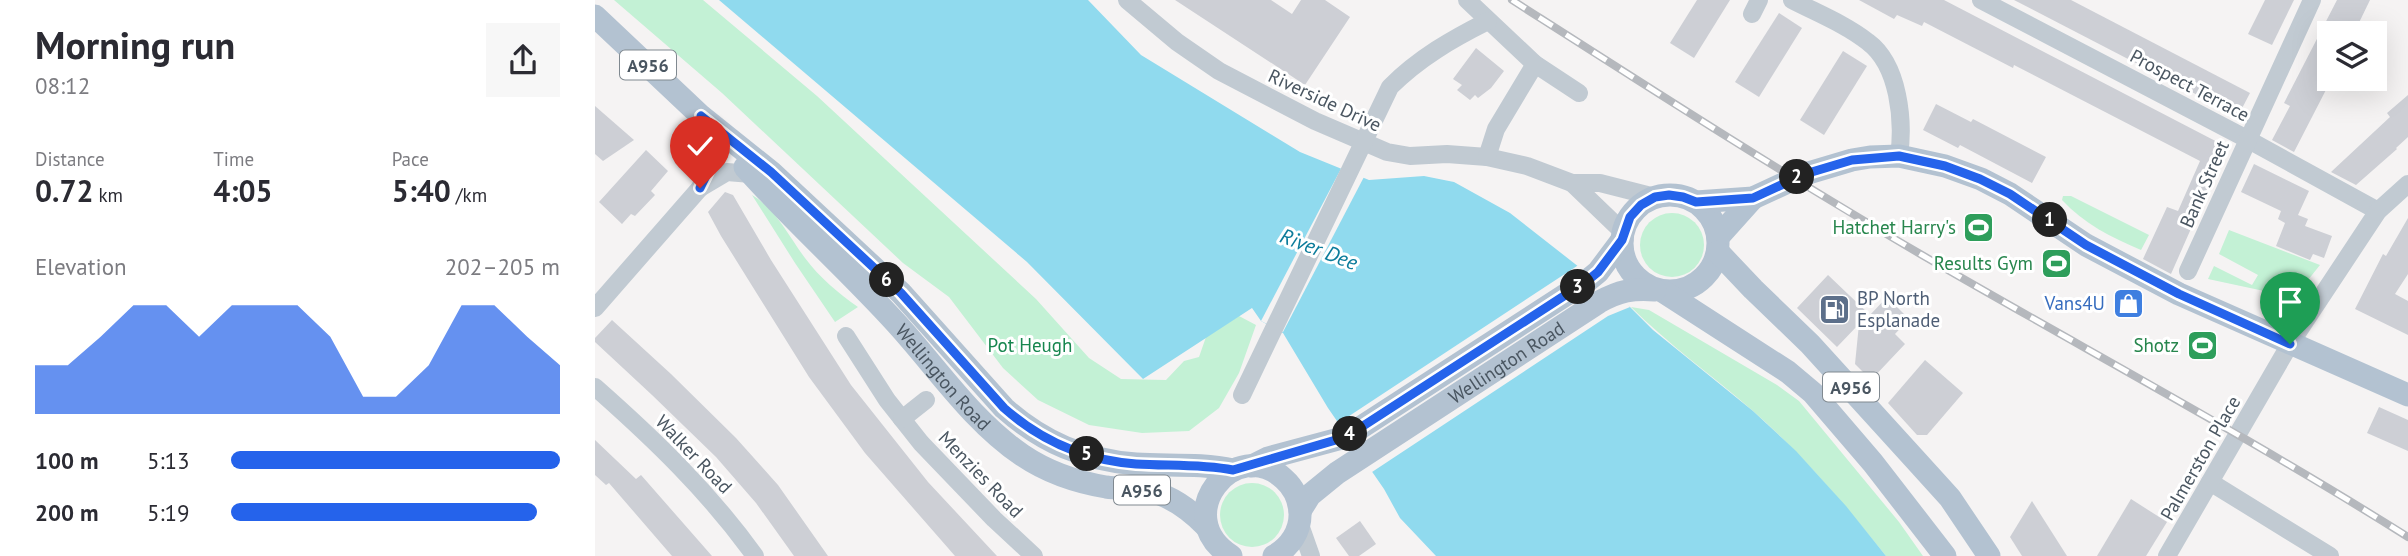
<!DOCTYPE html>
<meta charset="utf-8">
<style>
body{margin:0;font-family:"PT Sans",sans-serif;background:#f7f7f7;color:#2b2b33;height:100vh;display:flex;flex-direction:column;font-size:26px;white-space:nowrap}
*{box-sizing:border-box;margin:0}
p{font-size:23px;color:#7c7c81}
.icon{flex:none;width:38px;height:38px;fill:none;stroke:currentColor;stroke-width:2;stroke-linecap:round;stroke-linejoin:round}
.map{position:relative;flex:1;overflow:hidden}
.drawer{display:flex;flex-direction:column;background:#fff;width:595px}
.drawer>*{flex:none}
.controls{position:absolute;left:1722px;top:21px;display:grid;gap:14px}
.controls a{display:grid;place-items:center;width:70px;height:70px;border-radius:0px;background:#fff;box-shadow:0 7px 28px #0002;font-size:35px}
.pin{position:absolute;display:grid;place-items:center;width:60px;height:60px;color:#fff;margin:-72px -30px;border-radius:50% 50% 50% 0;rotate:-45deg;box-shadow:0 0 7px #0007}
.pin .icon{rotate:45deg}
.km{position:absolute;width:35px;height:35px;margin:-18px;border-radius:50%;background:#222;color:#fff;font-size:19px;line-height:35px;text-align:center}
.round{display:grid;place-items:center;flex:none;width:74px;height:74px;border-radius:0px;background:#f7f7f7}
.summary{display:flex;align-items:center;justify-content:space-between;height:119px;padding:0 35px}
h1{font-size:38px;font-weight:700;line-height:52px}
.figures{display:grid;grid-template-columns:repeat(3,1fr);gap:10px;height:119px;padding:7px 35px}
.figures div{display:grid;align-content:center}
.figures b{font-size:30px;font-weight:700}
.figures small{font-size:19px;font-weight:400}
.figures p{font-size:19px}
.chart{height:196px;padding:14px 35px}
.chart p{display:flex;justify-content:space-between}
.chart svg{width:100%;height:126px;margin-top:7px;fill:#2563eb;opacity:.7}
ul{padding:0 35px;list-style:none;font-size:23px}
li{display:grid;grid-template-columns:112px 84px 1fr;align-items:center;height:52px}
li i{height:18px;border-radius:9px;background:#2563eb}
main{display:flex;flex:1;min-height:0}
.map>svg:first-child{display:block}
</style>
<main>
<section class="drawer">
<div class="summary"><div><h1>Morning run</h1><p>08:12</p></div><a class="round"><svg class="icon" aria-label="share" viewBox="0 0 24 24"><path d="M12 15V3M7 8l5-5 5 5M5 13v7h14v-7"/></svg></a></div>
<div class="figures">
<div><p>Distance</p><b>0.72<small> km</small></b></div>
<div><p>Time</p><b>4:05</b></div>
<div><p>Pace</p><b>5:40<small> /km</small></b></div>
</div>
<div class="chart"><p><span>Elevation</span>202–205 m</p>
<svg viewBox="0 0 160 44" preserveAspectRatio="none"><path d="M0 44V27L10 27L20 17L30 6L40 6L50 17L60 6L70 6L80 6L90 17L100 38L110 38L120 27L130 6L140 6L150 17L160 27V44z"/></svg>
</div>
<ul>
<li><b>100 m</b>5:13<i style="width:100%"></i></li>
<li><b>200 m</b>5:19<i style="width:93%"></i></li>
</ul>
</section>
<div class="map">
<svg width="1813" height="556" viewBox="0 0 1813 556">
<rect width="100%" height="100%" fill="#f5f3f3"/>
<!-- green -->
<g fill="#c3f1d5">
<polygon points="19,0 108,0 222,96 441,299 494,358 526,379 571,380 589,361 604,357 611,337 644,316 661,325 644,373 624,408 594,431 547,433 494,425 443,400 408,368 354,297 308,263 127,93"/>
<path d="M157,195C181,209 194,237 210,258C225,278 243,293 263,307L240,322L200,263Z"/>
<path d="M1468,196H1476L1554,235L1546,250C1517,238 1488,223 1467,200Z"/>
<circle cx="1077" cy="245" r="32"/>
<polygon points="1634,230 1725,265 1701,295 1683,294 1613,279 1619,266 1657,285 1663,275 1624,254"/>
<path d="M1036,307L1054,310L1182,385L1204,401L1304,522L1328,556H1291C1250,505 1207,454 1158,411C1118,376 1074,345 1036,307Z"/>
<circle cx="657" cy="515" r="32"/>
</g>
<!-- water -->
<polygon fill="#90daee" points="124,0 493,0 546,55 705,152 774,180 829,176 859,182 915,213 1035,307 1058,330 1158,411 1201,451 1251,506 1291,556 841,556 805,518 789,489 733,408 688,333 666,321 657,308 548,379 432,262"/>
<!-- pier -->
<g fill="#f5f3f3">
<polygon points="748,165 770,175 688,332 666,321"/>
<polygon points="985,264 1020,291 1035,307 1013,316 774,474 742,424"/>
</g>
<!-- building -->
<g fill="#cdcfd5">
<polygon points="580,0 676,0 697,14 706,0 730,0 755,17 710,85"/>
<polygon points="1102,0 1135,0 1099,58 1075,43"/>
<polygon points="1264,0 1349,0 1632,147 1576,274 1548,259 1572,207 1583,211 1605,161 1419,65 1418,68 1329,22 1327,26 1302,15 1299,19"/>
<polygon points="1419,0 1476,0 1655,93 1643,116"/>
<polygon points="1670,0 1699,0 1677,45 1653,34"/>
<polygon points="1742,0 1775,0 1759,33 1734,33 1734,84 1699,152 1677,140 1695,106 1689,103"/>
<polygon points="1184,13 1207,28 1164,97 1140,82"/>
<polygon points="881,48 909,71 896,88 883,98 880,95 875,100 862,90 867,85 858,79"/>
<polygon points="1248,51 1272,66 1229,135 1205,120"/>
<polygon points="1813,95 1813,137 1801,148 1802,149 1761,185 1736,172 1795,117 1792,113"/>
<polygon points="1341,104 1376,122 1378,119 1451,157 1437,183 1365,145 1363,148 1328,130"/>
<polygon points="0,106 39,140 8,161 0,154"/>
<polygon points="51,150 73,171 56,191 60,195 40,216 36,214 27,224 4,202"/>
<polygon points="1659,164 1714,191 1703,215 1713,219 1710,226 1737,236 1729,258 1718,254 1715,260 1681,246 1690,223 1683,219 1686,211 1646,192"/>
<polygon points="130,192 138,195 176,260 256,385 333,482 402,556 360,556 270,453 214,377 126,236 113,212"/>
<polygon points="1813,218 1813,274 1800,294 1813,301 1813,335 1760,309 1788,254 1791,256"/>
<polygon points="1233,275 1275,315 1292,297 1314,319 1300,334 1310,344 1276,380 1260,364 1264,324 1242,347 1202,308"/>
<polygon points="17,320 76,374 141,438 183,485 233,556 199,556 161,503 121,457 57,395 0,342 0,338"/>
<polygon points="1330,360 1368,393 1332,435 1322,435 1293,403"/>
<polygon points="1784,407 1813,420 1813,451 1772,433"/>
<polygon points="0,440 41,479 46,475 117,556 77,556 14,483 11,485 0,475"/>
<polygon points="1536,499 1572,522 1551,556 1502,556"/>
<polygon points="1437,501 1472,556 1427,556 1415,537"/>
<polygon points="765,521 781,544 764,556 754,556 741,538"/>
</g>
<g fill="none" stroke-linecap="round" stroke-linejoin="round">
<!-- minor -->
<g stroke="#c1cad2" stroke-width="18">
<polyline points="532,0 582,42 624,71 720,121 792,152 815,156 852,154 892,157 932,166 977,183 1005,183 1060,197"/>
<polyline points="872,0 940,64 984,93"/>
<path d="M1197,0C1222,13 1250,24 1273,42C1304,65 1309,121 1304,156"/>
<polyline points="1386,0 1652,139 1783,211"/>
<polyline points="1157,14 1164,0"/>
<polyline points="892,157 901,129 940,64"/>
<polyline points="977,183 1028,232"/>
<polyline points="105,188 132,172 156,174"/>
<polyline points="1593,271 1717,0"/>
<polyline points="0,308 105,188 121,155 122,146 118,131"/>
<polyline points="251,336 292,400 326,443 399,519 439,556"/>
<path d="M0,387C59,439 114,492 160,556"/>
<path d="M647,395L795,87C824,58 857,39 893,21"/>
<polyline points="307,419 331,400"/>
<polyline points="1615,482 1735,556"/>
<polyline points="704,522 716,556"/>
<polyline points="1572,556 1695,344 1783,211 1813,184"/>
</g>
<!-- major -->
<g stroke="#b3c2d1" stroke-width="23">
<path d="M0,16L106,116L176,172L306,293L409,408C447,442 489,460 541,464C573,466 606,463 638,470"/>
<path id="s1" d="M150,167C198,221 253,270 302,324C342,368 377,421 427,455C452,472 481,482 511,487C525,489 539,488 553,491C576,495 595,510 611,526"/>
<circle cx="1075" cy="243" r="48"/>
<polyline points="1101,202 1158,198 1210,174 1257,160 1275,157 1304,156 1350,166 1386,179 1415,194 1491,245 1584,294 1813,395"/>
<polyline points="1123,237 1158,198"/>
<polyline points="1123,252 1158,289 1215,344 1326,466 1355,498 1394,556"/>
<polyline points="1069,292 1193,372 1218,393 1278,463 1350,556"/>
<polyline points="657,466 673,458 751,437 992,281 1003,272 1027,240"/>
<path id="s2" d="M705,511L715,495L742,473L1004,302C1024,291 1038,288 1060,290"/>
<path d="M636,556C573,516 641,433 689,479C698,487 704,499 705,512C706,531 695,547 679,556"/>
</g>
<defs>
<path id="rail" d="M917,0C1053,87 1188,174 1327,255C1489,349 1654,437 1813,537"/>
</defs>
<!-- rail casing -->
<use href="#rail" stroke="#b5b8bd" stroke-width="8"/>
<!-- rail -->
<use href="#rail" stroke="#fff" stroke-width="5" stroke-dasharray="16" stroke-linecap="butt"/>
</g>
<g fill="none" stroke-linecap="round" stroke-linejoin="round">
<defs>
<path id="route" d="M105,188C120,157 130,146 106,116L176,172L306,293L409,408C446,441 490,460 541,464C573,466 606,464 638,470L751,437L992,281L1003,272L1027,240L1035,217L1046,205L1060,197L1074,195L1088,197L1101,202L1158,198L1210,174L1257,160L1304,156L1350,166L1385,179L1415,194L1491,245L1584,294L1695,344"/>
</defs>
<!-- route casing -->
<use href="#route" stroke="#fff" stroke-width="14"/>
<!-- route -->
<use href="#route" stroke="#2563eb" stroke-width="9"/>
</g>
<!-- icons -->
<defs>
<symbol id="stadium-square" viewBox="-11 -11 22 22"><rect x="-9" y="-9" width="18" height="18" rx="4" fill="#2e9e5b" stroke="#fff"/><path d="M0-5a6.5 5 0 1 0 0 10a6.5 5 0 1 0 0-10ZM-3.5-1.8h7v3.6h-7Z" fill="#fff"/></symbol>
<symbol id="shop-square" viewBox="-11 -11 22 22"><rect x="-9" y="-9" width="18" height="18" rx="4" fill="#3f7fe0" stroke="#fff"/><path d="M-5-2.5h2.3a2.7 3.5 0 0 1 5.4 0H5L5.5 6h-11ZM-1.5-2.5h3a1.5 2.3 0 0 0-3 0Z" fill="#fff"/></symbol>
<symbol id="fuel-square" viewBox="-11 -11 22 22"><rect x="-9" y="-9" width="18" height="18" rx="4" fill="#5c6f8a" stroke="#fff"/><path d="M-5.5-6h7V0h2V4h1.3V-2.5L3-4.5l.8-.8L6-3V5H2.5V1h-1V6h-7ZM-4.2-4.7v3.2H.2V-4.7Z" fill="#fff"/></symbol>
</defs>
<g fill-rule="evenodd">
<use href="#stadium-square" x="1366" y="210" width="35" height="35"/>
<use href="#stadium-square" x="1444" y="246" width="35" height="35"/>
<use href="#shop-square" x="1516" y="286" width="35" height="35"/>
<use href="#fuel-square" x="1222" y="292" width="35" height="35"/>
<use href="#stadium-square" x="1590" y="328" width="35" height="35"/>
</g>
<g text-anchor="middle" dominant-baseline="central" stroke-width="6" stroke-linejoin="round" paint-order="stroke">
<!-- shield labels -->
<g fill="#fff" stroke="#808990" stroke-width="2">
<rect x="25" y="50.5" width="56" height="29" rx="5"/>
<rect x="1228" y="372.5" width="56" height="29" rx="5"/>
<rect x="519" y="475.5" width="56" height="29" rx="5"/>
</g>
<g font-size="18" font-weight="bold" fill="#4a5661">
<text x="53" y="65">A956</text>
<text x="1256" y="387">A956</text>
<text x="547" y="490">A956</text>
</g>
<!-- street labels -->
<g font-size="19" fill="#4a5661" stroke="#fff">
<text transform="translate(1595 85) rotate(28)">Prospect Terrace</text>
<text transform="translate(730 100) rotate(25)">Riverside Drive</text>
<text transform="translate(1609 184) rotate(-66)">Bank Street</text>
<text stroke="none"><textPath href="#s2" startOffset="256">Wellington Road</textPath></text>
<text stroke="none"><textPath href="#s1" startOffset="289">Wellington Road</textPath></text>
<text transform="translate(99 454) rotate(46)">Walker Road</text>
<text transform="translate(1605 458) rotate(-60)">Palmerston Place</text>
<text transform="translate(386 474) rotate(46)">Menzies Road</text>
</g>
<!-- leisure labels -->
<g font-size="19" fill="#27864d" stroke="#fff" text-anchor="end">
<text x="1361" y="227">Hatchet Harry's</text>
<text x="1438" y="263">Results Gym</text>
<text x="1584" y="345">Shotz</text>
</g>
<!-- service labels -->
<g font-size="19" fill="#4e5e75" stroke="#fff" text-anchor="start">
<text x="1262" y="298">BP North<tspan x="1262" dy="22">Esplanade</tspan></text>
</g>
<!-- shop labels -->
<g font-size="19" fill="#366cbe" stroke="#fff" text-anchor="end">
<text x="1510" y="303">Vans4U</text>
</g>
<!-- park labels -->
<g font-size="19" fill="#17864f" stroke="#fff">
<text x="435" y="345">Pot Heugh</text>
</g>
<!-- water labels -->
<g font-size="21" font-style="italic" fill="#0c7c9b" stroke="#fff">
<text transform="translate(724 249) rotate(21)">River Dee</text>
</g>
</g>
</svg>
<div class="controls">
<a><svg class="icon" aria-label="layers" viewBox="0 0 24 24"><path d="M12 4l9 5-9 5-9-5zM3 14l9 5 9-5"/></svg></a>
</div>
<div class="pin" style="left:1695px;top:344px;background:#1e9e55"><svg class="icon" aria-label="arrive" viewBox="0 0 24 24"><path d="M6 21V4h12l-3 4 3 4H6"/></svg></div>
<div class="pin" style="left:105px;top:188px;background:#d93025"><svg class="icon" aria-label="check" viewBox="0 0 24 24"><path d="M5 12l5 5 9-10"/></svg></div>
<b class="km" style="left:1455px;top:220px">1</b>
<b class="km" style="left:1202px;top:177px">2</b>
<b class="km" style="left:983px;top:287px">3</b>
<b class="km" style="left:755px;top:434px">4</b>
<b class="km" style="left:492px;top:454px">5</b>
<b class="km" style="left:292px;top:280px">6</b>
</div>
</main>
